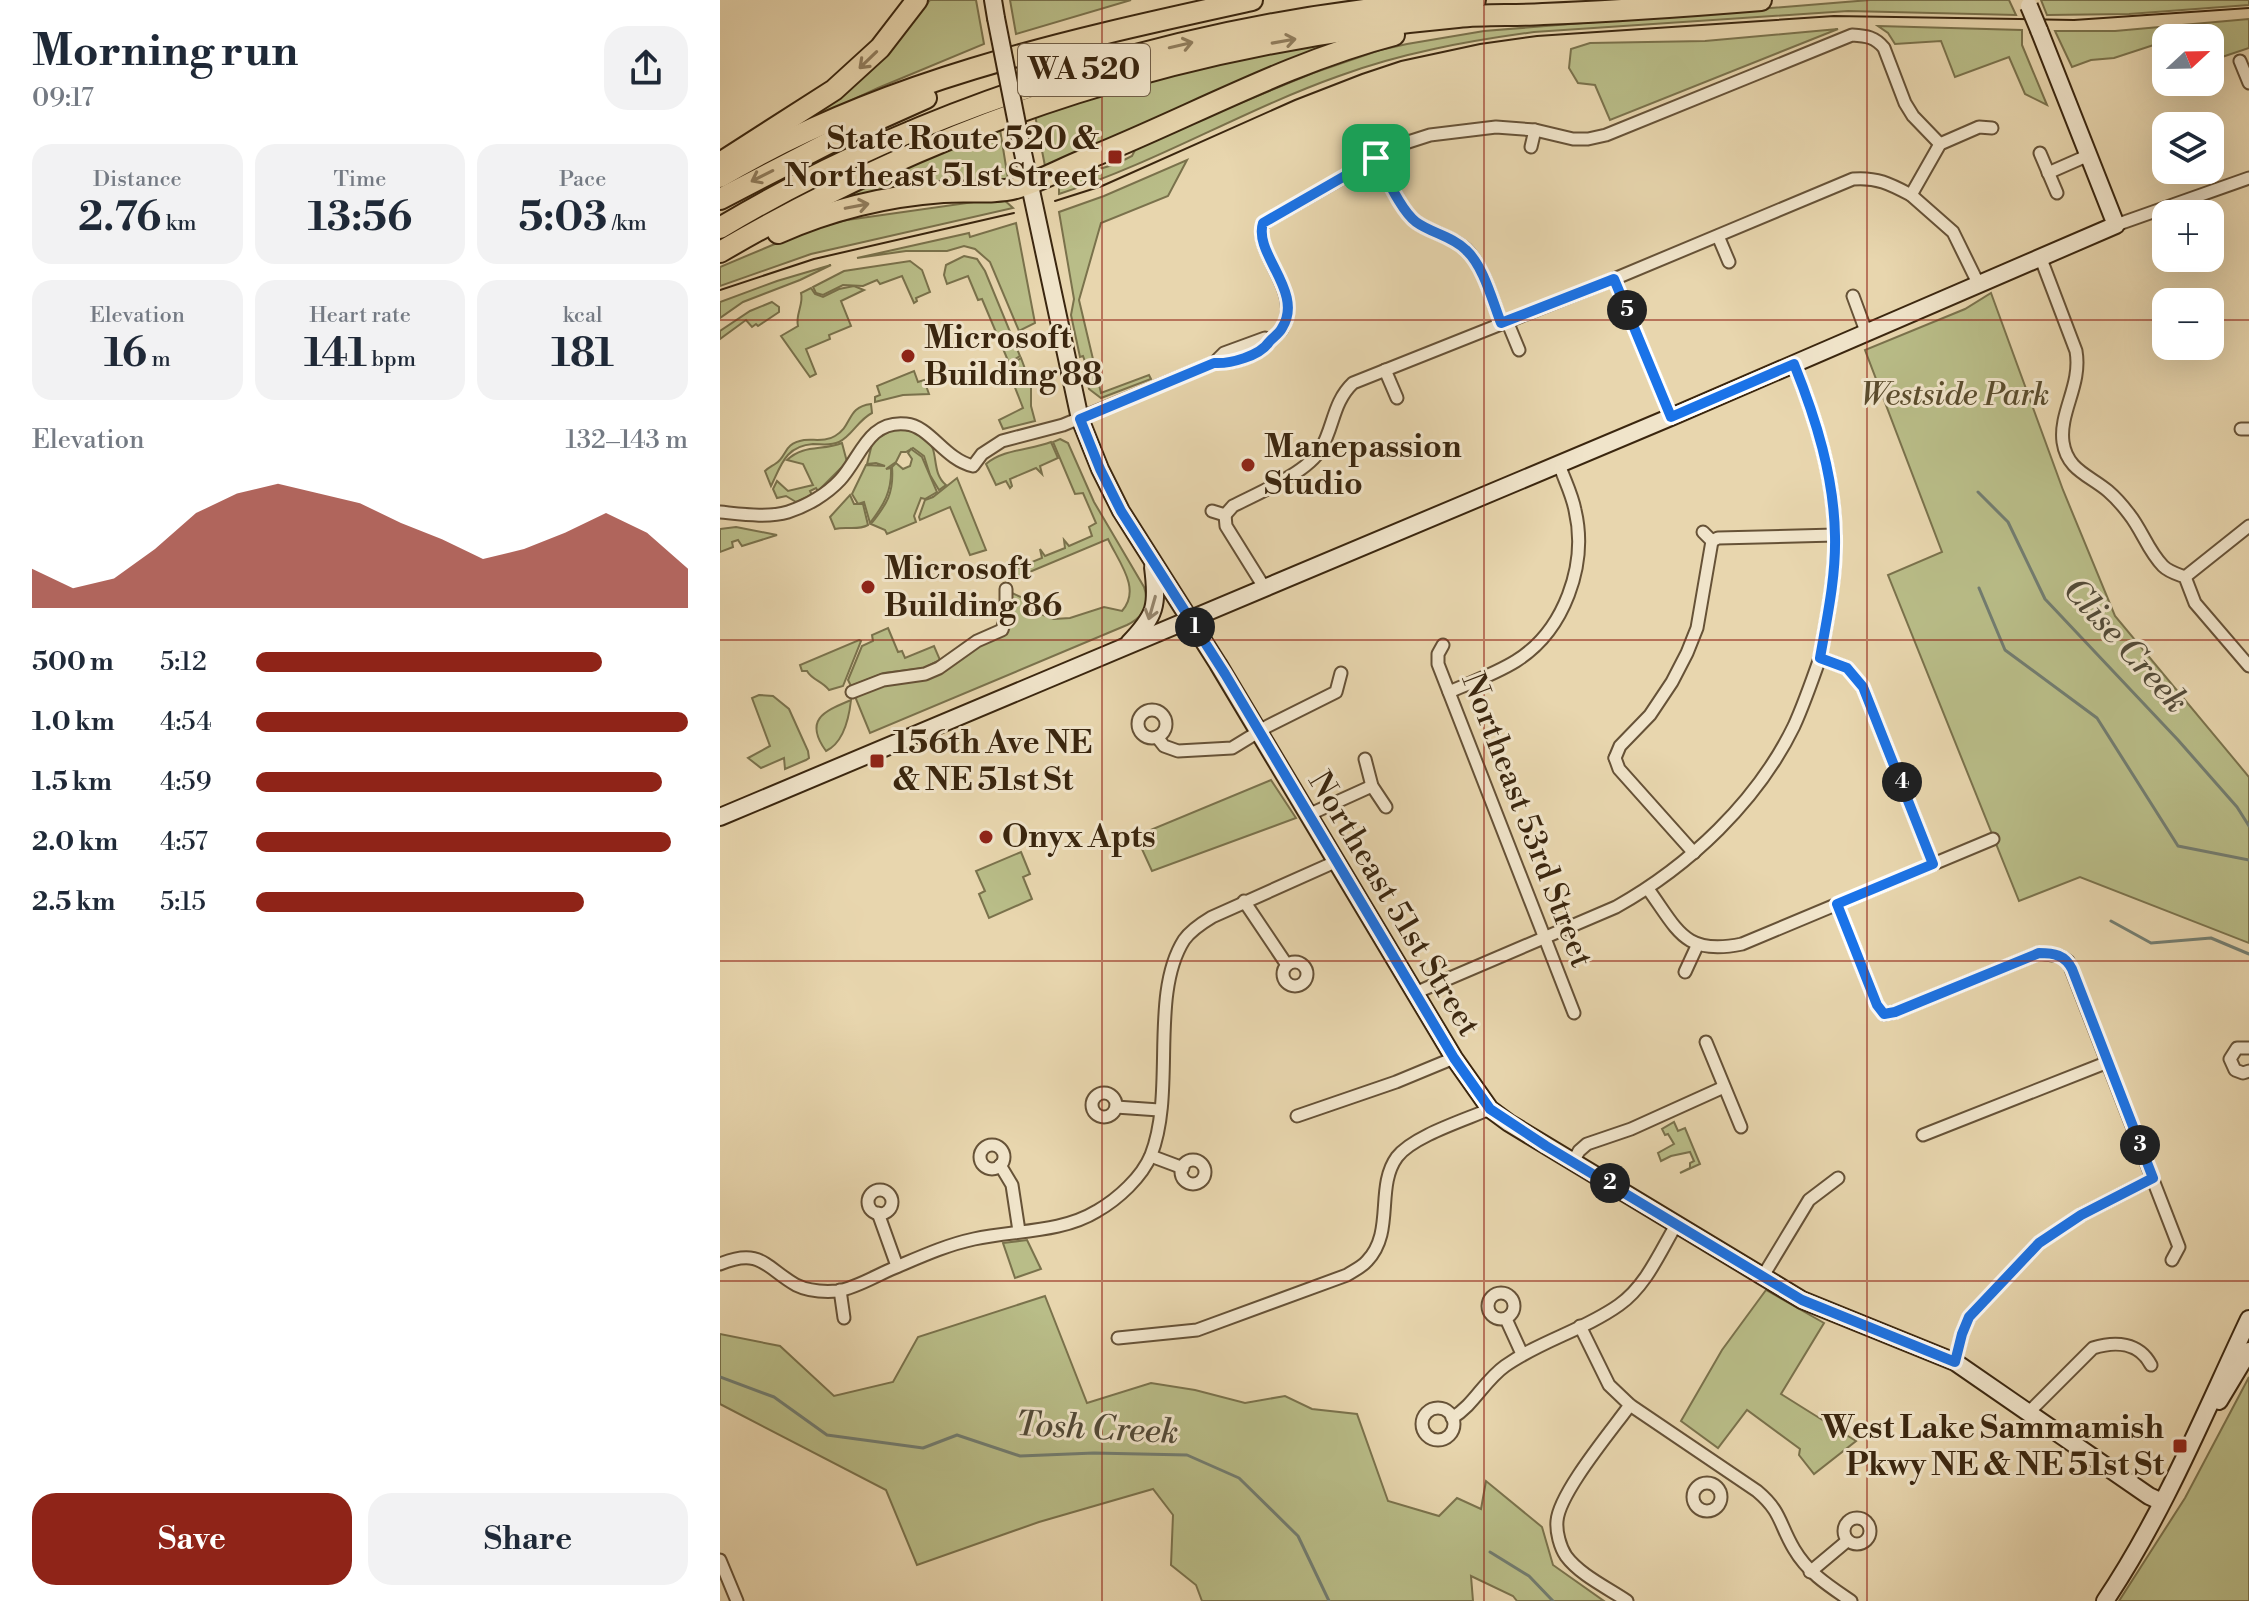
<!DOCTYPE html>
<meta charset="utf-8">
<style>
body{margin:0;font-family:"Libre Bodoni",serif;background:#f2f2f3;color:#1f2937;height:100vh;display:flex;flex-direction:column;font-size:30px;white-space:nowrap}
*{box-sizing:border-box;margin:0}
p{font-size:26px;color:#747a83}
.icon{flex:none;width:44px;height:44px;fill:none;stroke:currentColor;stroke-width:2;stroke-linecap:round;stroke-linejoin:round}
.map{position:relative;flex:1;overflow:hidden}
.details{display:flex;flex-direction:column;background:#fff;width:720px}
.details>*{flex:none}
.needle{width:52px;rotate:68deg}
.tools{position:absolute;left:1432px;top:24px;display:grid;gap:16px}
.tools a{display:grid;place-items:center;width:72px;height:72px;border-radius:16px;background:#fff;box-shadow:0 8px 32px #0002;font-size:40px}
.pin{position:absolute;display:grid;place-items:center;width:68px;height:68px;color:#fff;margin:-34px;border-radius:16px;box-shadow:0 4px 12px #0006}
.km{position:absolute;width:40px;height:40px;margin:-20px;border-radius:50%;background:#222;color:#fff;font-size:22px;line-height:40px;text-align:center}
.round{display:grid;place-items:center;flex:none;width:84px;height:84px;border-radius:24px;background:#f2f2f3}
.headline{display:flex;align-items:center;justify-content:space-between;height:136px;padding:0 32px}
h1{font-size:44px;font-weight:700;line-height:60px}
.stats{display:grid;grid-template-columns:repeat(3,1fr);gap:12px;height:136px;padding:8px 32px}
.stats div{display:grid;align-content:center;border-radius:20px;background:#f2f2f3;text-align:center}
.stats b{font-size:40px;font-weight:700}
.stats small{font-size:22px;font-weight:400}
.stats p{font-size:22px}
.chart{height:224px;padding:16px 32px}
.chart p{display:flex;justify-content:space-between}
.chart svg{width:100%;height:144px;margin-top:8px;fill:#8f2418;opacity:.7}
.action{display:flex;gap:16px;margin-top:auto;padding:16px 32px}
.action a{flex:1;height:92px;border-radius:24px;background:#8f2418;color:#fff;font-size:32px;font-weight:700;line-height:92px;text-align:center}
.action a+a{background:#f2f2f3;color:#1f2937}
ul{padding:0 32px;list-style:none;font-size:26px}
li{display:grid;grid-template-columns:128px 96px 1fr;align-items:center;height:60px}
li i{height:20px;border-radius:10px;background:#8f2418}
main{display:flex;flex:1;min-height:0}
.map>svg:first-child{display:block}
</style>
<main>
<section class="details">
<div class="headline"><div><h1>Morning run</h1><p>09:17</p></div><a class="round"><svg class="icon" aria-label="share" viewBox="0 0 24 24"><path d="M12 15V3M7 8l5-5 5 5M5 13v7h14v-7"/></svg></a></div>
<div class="stats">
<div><p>Distance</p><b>2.76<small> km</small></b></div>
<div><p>Time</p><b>13:56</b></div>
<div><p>Pace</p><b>5:03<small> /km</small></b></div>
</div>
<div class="stats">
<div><p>Elevation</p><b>16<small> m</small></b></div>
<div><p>Heart rate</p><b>141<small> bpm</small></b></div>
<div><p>kcal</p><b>181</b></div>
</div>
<div class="chart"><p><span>Elevation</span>132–143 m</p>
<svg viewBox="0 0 160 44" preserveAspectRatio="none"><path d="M0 44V32L10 38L20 35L30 26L40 15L50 9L60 6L70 9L80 12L90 18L100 23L110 29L120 26L130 21L140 15L150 21L160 32V44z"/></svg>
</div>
<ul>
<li><b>500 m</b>5:12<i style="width:80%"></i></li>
<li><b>1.0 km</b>4:54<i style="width:100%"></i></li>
<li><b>1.5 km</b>4:59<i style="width:94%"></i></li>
<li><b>2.0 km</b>4:57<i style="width:96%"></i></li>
<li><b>2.5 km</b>5:15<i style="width:76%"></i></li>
</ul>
<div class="action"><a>Save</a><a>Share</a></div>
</section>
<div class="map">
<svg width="1529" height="1601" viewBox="0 0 1529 1601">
<rect width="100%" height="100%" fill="#e8d6ae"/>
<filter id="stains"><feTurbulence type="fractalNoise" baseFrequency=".0025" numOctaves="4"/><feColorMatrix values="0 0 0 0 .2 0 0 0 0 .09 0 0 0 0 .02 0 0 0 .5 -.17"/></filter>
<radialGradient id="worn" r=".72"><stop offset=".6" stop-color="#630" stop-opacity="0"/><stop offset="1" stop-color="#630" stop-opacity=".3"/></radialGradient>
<!-- green -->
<g fill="#b9bd88" stroke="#7a724c" stroke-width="2">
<polygon points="210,0 256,0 264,44 158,88 70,129 177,39"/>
<polygon points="290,0 411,0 296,34"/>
<path d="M1150,0H1289L1296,15L1128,11L814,32C748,41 681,53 619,76C523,110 436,163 339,194V181L396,164L412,156L417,146L438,137L593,73L660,50L687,44L764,31Z"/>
<polygon points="1321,0 1529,0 1529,5 1409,14 1327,15"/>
<polygon points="1529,19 1529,48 1490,61 1490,38 1479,38 1476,31 1446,38 1446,41 1394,58 1371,60 1352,67 1335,31 1395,31"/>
<polygon points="1158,26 1302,30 1302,45 1327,105 1305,94 1289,57 1235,77 1221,41 1175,44 1168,33"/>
<polygon points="1118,29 890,120 875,85 858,83 849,68 851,49 870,43 985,41"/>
<polygon points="649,32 557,68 325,166 314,110 424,80"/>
<polygon points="279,123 288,179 228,184 97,211 209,152"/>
<polygon points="467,160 448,196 381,223 359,300 381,393 429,375 431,379 381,398 369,389 364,368 367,367 363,356 360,357 351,315 354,299 339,212 384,196"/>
<polygon points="282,198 293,208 91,254 0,286 0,267 93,228 127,220"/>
<polygon points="296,223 315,323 299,331 270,262 255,249 244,246 227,251 186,251 137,258 249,233 250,237"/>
<polygon points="244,256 257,259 265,271 300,356 289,363 262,299 258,300 248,276 227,284 224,275 226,265"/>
<polygon points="190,261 202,270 210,292 196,298 197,301 194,303 182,276 160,284 157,280 143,286 123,285 103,295 96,293 93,287 124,271"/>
<polygon points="111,265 80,280 23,302 0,318 0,302 57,281"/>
<path d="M134,286L144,290L121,301L131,326L109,335L110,339L86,349L96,374L90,377L61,336L78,326C75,315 84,304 81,293L91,288L95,294L103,297L119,289Z"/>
<polygon points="1271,293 1343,490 1395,616 1529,777 1529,943 1360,877 1299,901 1168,575 1222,552 1145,350 1245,309"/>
<polygon points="52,302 59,307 59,312 38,326 36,324 32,327 26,320 0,339 0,331 30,311"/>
<polygon points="301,358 311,385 311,406 315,421 283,429 279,420 303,408 294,385 297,382 291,365"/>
<polygon points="194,371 198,382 204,380 209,394 183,395 155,402 155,397 160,395 157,386"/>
<path d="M151,404L152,413C138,420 132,436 119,442C110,446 102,444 93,444C65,446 61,466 51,486L45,471C48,468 52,466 55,464C68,456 62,444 84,440C94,439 106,442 115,436C133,426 126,407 151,404Z"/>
<path d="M174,429C232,431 204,467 226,485L219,490L210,475L204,456L193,448L186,452H181L176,462L166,469L171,468C172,491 164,505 150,523L144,502L138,504L132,494L146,465L165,466L156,463L147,464L153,440Z"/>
<path d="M340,439L348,443L374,502L424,587C430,604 424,617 407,625L150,733L136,699L137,695L163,684L225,671L257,646L280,636L292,593L305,599L309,610L334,619L350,618L384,607L402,611C422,589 398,561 388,539L300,576L294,577L288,564L292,563L295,569L322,558L320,549L325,556L345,548L344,540L349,546L372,536L369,527L376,523L363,493L355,494L333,442Z"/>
<path d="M331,442L338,458L320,466L322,474L316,468L290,479L292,486L290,488L286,481L276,485L266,464C283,449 311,450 331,442Z"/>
<path d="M122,443L127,462L98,491L96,488L90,491L92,495L76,502L66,496L57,498L53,489L57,481L68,491L93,485L83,464L67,460C84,444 102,451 122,443Z"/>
<path d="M191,449L202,457L217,492L205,499L201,498L194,516L196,522L167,534L165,530L151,524C167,504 174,493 172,467L176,463L183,469L190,466L192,459L188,453Z"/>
<polygon points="237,478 266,550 250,555 230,507 200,520 199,517 205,500 213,497"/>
<path d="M130,495L134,504H143L148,525C137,531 127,526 115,529L110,517Z"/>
<polygon points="16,527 57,535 22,546 18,540 12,542 13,547 0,552 0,529"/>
<polygon points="168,628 178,652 182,651 185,658 214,646 220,660 204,668 164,673 131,686 128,680 142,646 153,641 152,635"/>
<path d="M139,640L141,641L123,686L109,690C102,681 92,680 87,671H82L80,665Z"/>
<polygon points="39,695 53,696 69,709 88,751 89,758 86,760 65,769 64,758 41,768 28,758 50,746 32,698"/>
<path d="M131,700C129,718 123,743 106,751C83,719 105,711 131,700Z"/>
<polygon points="551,780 576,818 432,871 416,836"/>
<polygon points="301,852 310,874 303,877 312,899 269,918 259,894 265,891 256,871"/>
<polygon points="954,1122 958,1131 965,1128 980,1164 960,1173 970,1168 970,1163 974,1161 970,1152 951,1156 941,1161 938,1153 954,1144 948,1134 945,1135 942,1129"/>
<polygon points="307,1240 321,1269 295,1278 283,1243"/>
<polygon points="1046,1290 1104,1323 1061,1394 1136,1441 1094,1474 1079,1455 1080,1449 1027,1410 998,1448 961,1421 1002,1350"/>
<polygon points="325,1296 367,1403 431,1383 475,1390 525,1403 565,1396 592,1409 637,1414 668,1501 719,1516 737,1498 761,1509 766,1481 822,1527 833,1565 884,1601 797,1601 793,1596 751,1576 753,1601 482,1601 476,1585 451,1565 453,1515 433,1489 319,1522 197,1565 166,1490 0,1404 0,1334 60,1346 114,1396 173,1382 198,1337"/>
<polygon points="1529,1377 1529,1601 1399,1601 1465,1498"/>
</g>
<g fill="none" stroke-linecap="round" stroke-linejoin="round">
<!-- stream -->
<g stroke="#727d71" stroke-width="3">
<polyline points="1258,492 1288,522 1325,599 1458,740 1517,807 1529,826"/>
<polyline points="1259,588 1285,650 1377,718 1458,846 1529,860"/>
<polyline points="1391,921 1431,943 1491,938 1529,954"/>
<polyline points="0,1377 54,1397 107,1435 203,1448 237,1435 300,1456 374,1453 467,1455 519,1478 578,1536 609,1601"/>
<polyline points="770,1552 809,1576 833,1601"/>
</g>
<defs>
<g id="street">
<polyline points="1520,61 1529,83"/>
<polyline points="811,147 815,130"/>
<polyline points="1320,153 1337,193"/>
<path d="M656,158C666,176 681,211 696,222C711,233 732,236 746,249C764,267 772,300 781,323"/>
<polyline points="1328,173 1369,155"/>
<polyline points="1191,195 1233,232 1259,285"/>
<polyline points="1396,225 1529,178"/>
<polyline points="998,236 1009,262"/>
<path d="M1321,259L1356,351C1362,385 1339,412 1343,442C1347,470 1369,475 1388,491C1395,497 1403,506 1409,514C1422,530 1428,551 1443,566C1449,572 1457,574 1465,577L1475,603L1529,666"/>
<polyline points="894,279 951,417"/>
<polyline points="1133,296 1147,334"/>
<polyline points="787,321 799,350"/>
<path d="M494,363C510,364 540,356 549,342C553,337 559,334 562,329C584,292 533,254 543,223L682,144L710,135L776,127L815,130L853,139H868L886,135L1132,35C1147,36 1155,37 1164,48L1185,103L1193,116L1220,144"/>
<path d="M1074,364C1096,419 1114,476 1115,536C1116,577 1107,618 1100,658L1127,668L1143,687L1213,864"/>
<polyline points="665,370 677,398"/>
<polyline points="1521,429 1529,429"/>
<polyline points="492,511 505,515"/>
<path d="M0,512C21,514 48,518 68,512C87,506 107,494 120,480C141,457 148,420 186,424C210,426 224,459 253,466L262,454L282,441L343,425L494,363L504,353L545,338L550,340"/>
<path d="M505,515L513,506C538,493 587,473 601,449C614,426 613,402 633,383L894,279L1133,179C1157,177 1170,184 1191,195L1220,144L1259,127L1272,128"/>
<polyline points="505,515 506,526 544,587"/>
<polyline points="983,532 992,541"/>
<polyline points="992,541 998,538 1115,535"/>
<polyline points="1465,577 1529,526"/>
<polyline points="723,645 718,654 718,664 854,1013"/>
<polyline points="132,692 163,680 205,674 219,668 257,641 282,630 286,617 286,589"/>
<path d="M729,692C752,682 775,674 796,661C844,631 868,565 855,510C852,494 844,479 839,464"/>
<circle cx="432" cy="724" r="14"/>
<polyline points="437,737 444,746 458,751 512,748 548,726 616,692 621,673"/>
<polyline points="895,758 900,746 930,715 952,682 967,653 977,628 992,541"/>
<polyline points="895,758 899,769 974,853"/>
<polyline points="645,759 652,786 666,807"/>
<polyline points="588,815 652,786"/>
<path d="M928,889C958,930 964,956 1022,944L1273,839"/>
<polyline points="524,901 567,965"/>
<polyline points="1117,904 1157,1005 1164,1014"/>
<circle cx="575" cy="974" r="12"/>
<polyline points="965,972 977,946"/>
<path d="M695,993L896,907C969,866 1037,802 1074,726C1084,704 1092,681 1100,658"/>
<polyline points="1164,1014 1175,1012 1319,953 1340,956 1348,961 1459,1247 1452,1260"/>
<polyline points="986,1042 1021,1127"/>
<polyline points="1529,1048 1517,1048 1510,1059 1515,1070 1523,1073 1529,1071"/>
<circle cx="384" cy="1105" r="12"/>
<polyline points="396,1107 439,1110"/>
<polyline points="577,1116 676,1082 734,1058"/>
<polyline points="1203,1135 1388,1062"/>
<circle cx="272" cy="1157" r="12"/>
<polyline points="431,1156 463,1168"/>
<circle cx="473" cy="1172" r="12"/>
<polyline points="853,1162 859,1151 867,1144 911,1129 1004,1087"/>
<polyline points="280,1165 292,1185 299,1231"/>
<circle cx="160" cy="1202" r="12"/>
<polyline points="158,1213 177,1266"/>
<path d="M0,1264C41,1247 46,1268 76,1285C88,1291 105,1292 118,1291C136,1288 157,1275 174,1268C200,1257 226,1245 254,1239C295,1230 341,1233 377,1211C398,1199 422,1177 431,1155C456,1092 429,995 464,940C471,930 482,923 492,917L615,862"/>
<polyline points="1043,1276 1089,1200 1118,1178"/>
<polyline points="120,1290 124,1318"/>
<circle cx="781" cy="1306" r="13"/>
<polyline points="786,1319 802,1354"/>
<path d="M860,1326L889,1385L910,1405L1037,1491C1062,1512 1059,1524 1074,1549C1088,1573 1109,1586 1131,1601"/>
<path d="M398,1338L477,1330L627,1275C633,1271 642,1267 647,1261C675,1232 655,1187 677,1157C693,1136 745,1120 770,1109"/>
<polyline points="1235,1362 1242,1334 1249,1317 1319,1243 1361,1215 1433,1178"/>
<circle cx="718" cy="1424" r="16"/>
<path d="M1309,1412L1373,1348C1395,1341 1419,1342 1431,1365"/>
<path d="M732,1418C754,1405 764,1381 785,1366C820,1341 864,1330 899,1305C926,1286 940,1252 956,1225"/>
<circle cx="987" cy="1497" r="14"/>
<circle cx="1137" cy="1531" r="13"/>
<polyline points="0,1560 17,1601"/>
<polyline points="1090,1572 1127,1541"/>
<path d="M907,1601C888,1588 860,1575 846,1556C840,1547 836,1532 837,1521C839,1493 892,1430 910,1405"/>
</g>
<g id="secondary">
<polyline points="273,0 276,18"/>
<polyline points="300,139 360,419 380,469 401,511 498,664 734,1058 770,1109 789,1123 1082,1300 1235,1362 1429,1496 1442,1502"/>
<path d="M409,643C436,615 438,606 433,567"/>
<polyline points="0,817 951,417 1396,225 1319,30"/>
<polyline points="1499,1401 1529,1351"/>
<path d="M1385,1601C1444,1513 1484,1414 1529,1319"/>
</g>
<g id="highway">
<polyline points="0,163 114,90 160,48 197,0"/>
<path d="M0,177C162,80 350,40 532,0"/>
<polyline points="0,199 128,133 206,98"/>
<path d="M0,228C220,96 499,14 755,0"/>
<path d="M58,233C110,210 167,196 223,192C246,190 274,194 296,188C319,182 341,169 364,160C467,119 566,63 674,35"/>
<path d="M0,252C232,117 471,41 738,17C766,14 795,16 823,14C896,11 968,6 1041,0"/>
</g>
</defs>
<!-- street casing -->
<use href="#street" stroke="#665237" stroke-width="15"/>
<!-- secondary casing -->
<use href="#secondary" stroke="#3a260f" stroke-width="20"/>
<!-- highway casing -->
<use href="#highway" stroke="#3a260f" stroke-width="24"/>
<!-- street -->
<use href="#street" stroke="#f0e4ca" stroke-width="11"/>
<!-- secondary -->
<use href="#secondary" stroke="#f0e4ca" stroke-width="16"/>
<!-- highway -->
<use href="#highway" stroke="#e8d6ae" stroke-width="20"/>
<!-- tram -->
<g stroke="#3a260f" stroke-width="2">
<polyline points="335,201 382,186 575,100 642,74 681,61 760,44 817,36 1114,16 1354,20 1529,8"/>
<polyline points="0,290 94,259 294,213"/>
</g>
<defs>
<g id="secondary-bridge">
<polyline points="1309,6 1319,30"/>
<polyline points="276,18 300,139"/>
</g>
</defs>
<!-- secondary-bridge casing -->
<use href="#secondary-bridge" stroke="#3a260f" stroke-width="20" stroke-linecap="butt"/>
<!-- secondary-bridge -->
<use href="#secondary-bridge" stroke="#f0e4ca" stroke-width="16"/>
</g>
<!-- one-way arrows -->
<defs><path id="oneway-shaft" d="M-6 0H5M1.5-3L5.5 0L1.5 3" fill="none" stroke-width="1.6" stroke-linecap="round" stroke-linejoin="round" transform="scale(2)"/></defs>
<g stroke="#917e5e">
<use href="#oneway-shaft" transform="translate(564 41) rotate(-10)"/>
<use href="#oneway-shaft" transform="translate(461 45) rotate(-13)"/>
<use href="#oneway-shaft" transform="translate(148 60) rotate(136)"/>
<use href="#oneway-shaft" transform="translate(42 176) rotate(153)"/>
<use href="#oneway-shaft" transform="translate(137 206) rotate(-11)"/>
</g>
<use stroke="#95856c" href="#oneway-shaft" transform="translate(432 608) rotate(106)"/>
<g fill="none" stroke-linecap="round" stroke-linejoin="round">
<defs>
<path id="route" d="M656,158C666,176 681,211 696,222C711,233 732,236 746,250C764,267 772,300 781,323L894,279L951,417L1074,364C1096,419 1114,476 1115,536C1116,577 1107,618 1100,658L1127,668L1143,687L1213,864L1117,904L1157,1005L1164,1014L1175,1012L1319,953C1334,953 1345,955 1352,969L1433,1178L1361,1215L1319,1243L1249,1317L1242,1334L1235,1362L1082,1300L826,1146L770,1109L734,1058L505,674L401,511L380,469L360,419L494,363C510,364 540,356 549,342C553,337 559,334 562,328C585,292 533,254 543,223Z"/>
</defs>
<!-- route casing -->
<use href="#route" stroke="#fff" stroke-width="16"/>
<!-- route -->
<use href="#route" stroke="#1a73e8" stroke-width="10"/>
</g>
<!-- grid -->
<path fill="none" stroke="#8f2418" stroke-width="2" stroke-opacity="0.55" d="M382,0V1601M764,0V1601M1147,0V1601M0,320H1446M1490,320H1529M0,640H1529M0,961H1529M0,1281H1529"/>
<!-- markers -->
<g fill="#8f2418" stroke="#f0e4ca" stroke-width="3">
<rect x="387" y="149" width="16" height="16" rx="4"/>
<circle cx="188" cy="356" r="8"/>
<circle cx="528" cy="465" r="8"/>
<circle cx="148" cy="587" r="8"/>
<rect x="149" y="753" width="16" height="16" rx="4"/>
<circle cx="266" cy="837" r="8"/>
<rect x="1452" y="1438" width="16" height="16" rx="4"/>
</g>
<g text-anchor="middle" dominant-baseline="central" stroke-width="6" stroke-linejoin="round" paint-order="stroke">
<!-- shield labels -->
<rect fill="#f0e4ca" stroke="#715f47" stroke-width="2" x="298" y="44" width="132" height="52" rx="6"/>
<g font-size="30" font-weight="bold" fill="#3a260f">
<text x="364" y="70">WA 520</text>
</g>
<!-- poi labels -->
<g font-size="32" font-weight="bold" fill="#3a260f" stroke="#f0e4ca" text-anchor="start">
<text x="379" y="139" text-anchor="end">State Route 520 &amp;<tspan x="379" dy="37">Northeast 51st Street</tspan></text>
<text x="204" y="338">Microsoft<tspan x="204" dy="37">Building 88</tspan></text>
<text x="544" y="447">Manepassion<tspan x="544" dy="37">Studio</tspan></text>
<text x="164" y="569">Microsoft<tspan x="164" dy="37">Building 86</tspan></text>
<text x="173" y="743">156th Ave NE<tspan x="173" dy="37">&amp; NE 51st St</tspan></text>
<text x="282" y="837">Onyx Apts</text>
<text x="1444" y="1428" text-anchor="end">West Lake Sammamish<tspan x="1444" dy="37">Pkwy NE &amp; NE 51st St</tspan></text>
</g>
<!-- park labels -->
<g font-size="32" font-style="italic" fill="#5a4c2d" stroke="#f0e4ca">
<text x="1235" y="395">Westside Park</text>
</g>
<!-- street labels -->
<g font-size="32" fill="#3a260f" stroke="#f0e4ca">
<text transform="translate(807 820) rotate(69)">Northeast 53rd Street</text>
<text transform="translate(674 904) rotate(59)">Northeast 51st Street</text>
</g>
<!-- water labels -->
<g font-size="34" font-style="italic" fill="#524a38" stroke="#f0e4ca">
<text transform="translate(1405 646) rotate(48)">Clise Creek</text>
<text transform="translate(377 1429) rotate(3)">Tosh Creek</text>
</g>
</g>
<rect width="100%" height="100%" filter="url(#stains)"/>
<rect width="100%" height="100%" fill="url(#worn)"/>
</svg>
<div class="tools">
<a><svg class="needle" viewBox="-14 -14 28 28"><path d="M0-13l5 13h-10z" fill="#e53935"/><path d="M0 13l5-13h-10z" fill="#747a83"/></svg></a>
<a><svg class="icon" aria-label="layers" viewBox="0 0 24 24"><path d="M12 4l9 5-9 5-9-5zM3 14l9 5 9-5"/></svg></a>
<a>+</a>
<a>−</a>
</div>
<div class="pin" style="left:656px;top:158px;background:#1e9e55"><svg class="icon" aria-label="arrive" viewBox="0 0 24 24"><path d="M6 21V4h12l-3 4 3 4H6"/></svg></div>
<b class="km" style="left:475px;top:627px">1</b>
<b class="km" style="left:890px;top:1183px">2</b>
<b class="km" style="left:1420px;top:1145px">3</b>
<b class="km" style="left:1182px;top:782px">4</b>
<b class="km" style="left:907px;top:310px">5</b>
</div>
</main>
